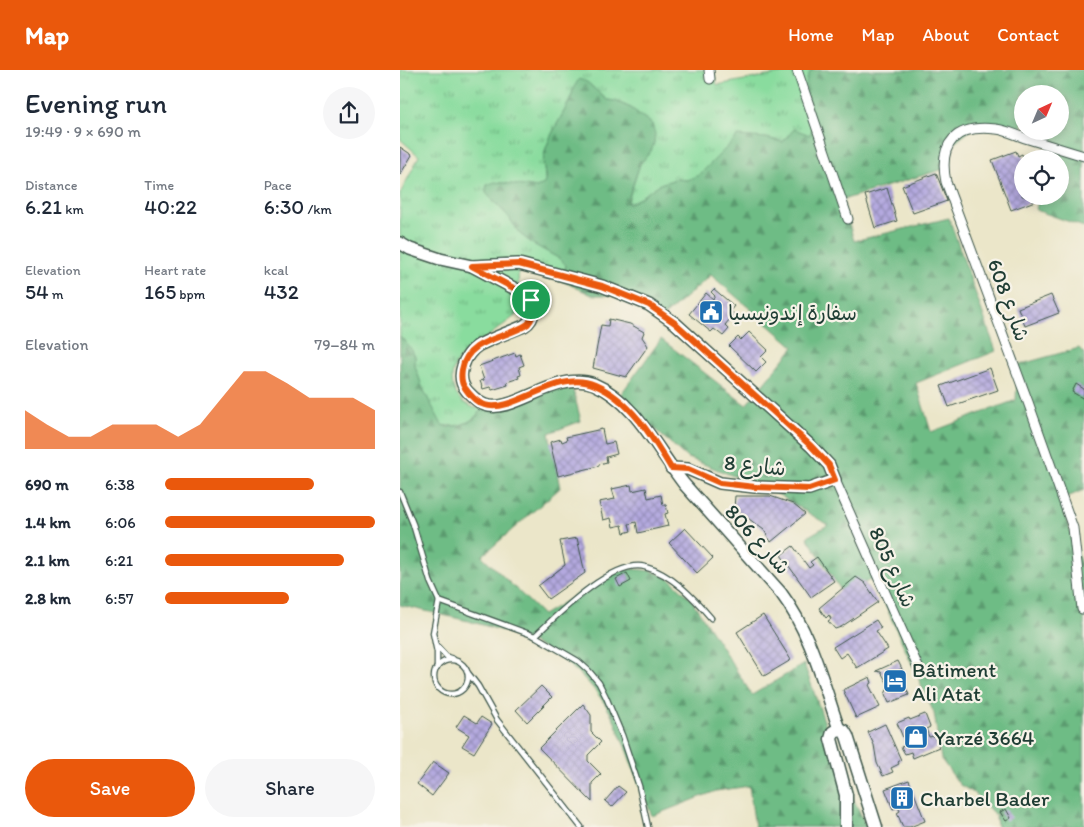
<!DOCTYPE html>
<meta charset="utf-8">
<style>
body{margin:0;font-family:Itim,"Playpen Sans Arabic",sans-serif;background:#f6f6f7;color:#1f2937;height:100vh;display:flex;flex-direction:column;font-size:19px;white-space:nowrap}
*{box-sizing:border-box;margin:0}
p{font-size:16px;color:#747a83}
.icon{flex:none;width:28px;height:28px;fill:none;stroke:currentColor;stroke-width:2;stroke-linecap:round;stroke-linejoin:round}
.map{position:relative;flex:1;overflow:hidden}
.panel{display:flex;flex-direction:column;background:#fff;width:400px}
.panel>*{flex:none}
.needle{width:32px;rotate:44deg}
.controls{position:absolute;left:614px;top:15px;display:grid;gap:10px}
.controls a{display:grid;place-items:center;width:55px;height:55px;border-radius:50%;background:#fff;box-shadow:0 2px 12px #0003;font-size:25px}
.pin{position:absolute;display:grid;place-items:center;width:42px;height:42px;color:#fff;margin:-21px;border:2px solid #fff;border-radius:50%;box-shadow:0 1px 5px #0007}
.round{display:grid;place-items:center;flex:none;width:52px;height:52px;border-radius:26px;background:#f6f6f7}
.head{display:flex;align-items:center;justify-content:space-between;height:85px;padding:0 25px}
h1{font-size:28px;font-weight:600;line-height:38px}
.figures{display:grid;grid-template-columns:repeat(3,1fr);gap:8px;height:85px;padding:5px 25px}
.figures div{display:grid;align-content:center}
.figures b{font-size:21px;font-weight:600}
.figures small{font-size:14px;font-weight:400}
.figures p{font-size:14px}
.chart{height:140px;padding:10px 25px}
.chart p{display:flex;justify-content:space-between}
.chart svg{width:100%;height:90px;margin-top:5px;fill:#ea580c;opacity:.7}
.action{display:flex;gap:10px;margin-top:auto;padding:10px 25px}
.action a{flex:1;height:58px;border-radius:30px;background:#ea580c;color:#fff;font-size:20px;font-weight:600;line-height:58px;text-align:center}
.action a+a{background:#f6f6f7;color:#1f2937}
ul{padding:0 25px;list-style:none;font-size:16px}
li{display:grid;grid-template-columns:80px 60px 1fr;align-items:center;height:38px}
li i{height:12px;border-radius:6px;background:#ea580c}
header{display:flex;align-items:center;gap:30px;box-sizing:border-box;height:70px;padding:0 25px;background:#ea580c;color:#fff}
header strong{font-size:24px}
nav{display:flex;gap:28px;margin-inline-start:auto;font-size:18px}
main{display:flex;flex:1;min-height:0}
.map>svg:first-child{display:block}
</style>
<header>
<strong>Map</strong>
<nav><a>Home</a><a>Map</a><a>About</a><a>Contact</a></nav>
</header>
<main>
<section class="panel">
<div class="head"><div><h1>Evening run</h1><p>19:49 · 9 × 690 m</p></div><a class="round"><svg class="icon" aria-label="share" viewBox="0 0 24 24"><path d="M12 15V3M7 8l5-5 5 5M5 13v7h14v-7"/></svg></a></div>
<div class="figures">
<div><p>Distance</p><b>6.21<small> km</small></b></div>
<div><p>Time</p><b>40:22</b></div>
<div><p>Pace</p><b>6:30<small> /km</small></b></div>
</div>
<div class="figures">
<div><p>Elevation</p><b>54<small> m</small></b></div>
<div><p>Heart rate</p><b>165<small> bpm</small></b></div>
<div><p>kcal</p><b>432</b></div>
</div>
<div class="chart"><p><span>Elevation</span>79–84 m</p>
<svg viewBox="0 0 160 44" preserveAspectRatio="none"><path d="M0 44V25L10 32L20 38L30 38L40 32L50 32L60 32L70 38L80 32L90 19L100 6L110 6L120 12L130 19L140 19L150 19L160 25V44z"/></svg>
</div>
<ul>
<li><b>690 m</b>6:38<i style="width:71%"></i></li>
<li><b>1.4 km</b>6:06<i style="width:100%"></i></li>
<li><b>2.1 km</b>6:21<i style="width:85%"></i></li>
<li><b>2.8 km</b>6:57<i style="width:59%"></i></li>
</ul>
<div class="action"><a>Save</a><a>Share</a></div>
</section>
<div class="map">
<svg width="684" height="757" viewBox="0 0 684 757">
<defs>
<pattern id="grass-tufts" width="24" height="20" patternUnits="userSpaceOnUse" patternTransform="scale(1.25)"><rect width="24" height="20" fill="#89dc9e"/><path d="M3 7l-1-3M5 7V3M7 7l1-3M15 17l-1-3M17 17v-4M19 17l1-3" fill="none" stroke="#6fb482"/></pattern>
<pattern id="forest-firs" width="22" height="20" patternUnits="userSpaceOnUse" patternTransform="scale(1.25)"><rect width="22" height="20" fill="#6ebc85"/><path d="M5 1l3.5 6h-7zM16 11l3.5 6h-7z" fill="#5a9a6e"/></pattern>
<pattern id="building-cross-hatch" width="8" height="8" patternUnits="userSpaceOnUse" patternTransform="scale(1.25)"><rect width="8" height="8" fill="#b4a9df"/><path d="M0 0l8 8M0 8l8-8" fill="none" stroke="#928bb6"/></pattern>
</defs>
<rect width="100%" height="100%" fill="#f7f3e8"/>
<filter id="ink" filterUnits="userSpaceOnUse"><feTurbulence type="fractalNoise" baseFrequency=".02" numOctaves="2"/><feDisplacementMap in="SourceGraphic" scale="10" xChannelSelector="R" yChannelSelector="G"/><feConvolveMatrix kernelMatrix="1 2 1 2 8 2 1 2 1" color-interpolation-filters="sRGB"/></filter>
<filter id="wash" filterUnits="userSpaceOnUse"><feTurbulence type="fractalNoise" baseFrequency=".0096" numOctaves="4" result="noise"/><feDisplacementMap in="SourceGraphic" scale="20" xChannelSelector="R" yChannelSelector="G"/><feGaussianBlur stdDeviation="1.12" result="paint"/><feColorMatrix in="noise" values="0 0 0 0 0 0 0 0 0 0 0 0 0 0 0 0 0 1.4 0 .05"/><feComposite in="paint" operator="in"/></filter>
<g filter="url(#wash)">
<rect width="100%" height="100%" fill="#ebe6c9"/>
<!-- grass -->
<path fill="url(#grass-tufts)" stroke="#548c69" d="M0,0H314L317,15L400,0H412L409,4L414,56L410,65L402,63L388,65L383,72L366,68L325,79L299,105L287,110L276,109L260,114L238,129L227,134L240,94L251,81L252,54L231,38L215,31L207,30L187,12L174,17L172,25C164,45 148,65 144,86C142,94 146,104 145,113L137,118L104,113L87,115L86,123L109,147L119,163L133,174L160,189L166,195L164,203L118,191L119,243L62,286C42,306 54,337 82,339C72,353 59,358 41,355L23,319L15,296V287L11,279L0,266V124L19,86L0,69Z"/>
<!-- forest -->
<g fill="url(#forest-firs)" stroke="#467c5c" fill-rule="evenodd">
<path d="M412,0H684V157L636,140L639,126H660V89H647L650,77L585,53L577,55L552,75L547,98L442,130L454,171L549,148L596,281L516,313L531,362L616,330L618,295L679,278L684,283V420L660,430L684,504V757H597L596,746L574,723L560,715L541,689L534,643L473,508L444,525L407,467L428,455L376,423L286,387L251,356L221,324L261,269L346,335L394,277L311,205L262,248L216,225H192L158,209L164,203L166,195L160,189L133,174L119,163L109,147L86,123L87,115L95,112L104,113L137,118L145,113C146,104 142,94 144,86C148,65 164,45 172,25L174,17L179,9L187,12L207,30L215,31L231,38L252,54L255,64L254,73L251,81L240,94L229,126L228,134L238,129L260,114L276,109L287,110L299,105L338,66L366,68L383,72L394,59L410,65C419,44 396,17 412,0ZM622,24H660V61H622Z"/>
<path d="M0,266L11,279L15,287V296L23,319L42,355L48,357L62,355L74,349L82,339L99,333L143,311L170,308L181,351L149,363L160,418L82,486L143,545L207,506L224,500L233,499L252,501L270,509L291,529L352,625L404,594L447,716L467,757H355L349,716L316,721L252,746C243,724 234,702 226,679C221,668 217,655 211,644C166,564 81,555 0,535Z"/>
</g>
<g id="blocks">
<!-- building -->
<g fill="url(#building-cross-hatch)">
<polygon points="0,77 12,85 0,105"/>
<polygon points="616,81 618,86 622,84 624,89 622,126 634,126 635,131 611,140 592,90"/>
<polygon points="536,103 547,131 513,143 502,116"/>
<polygon points="487,118 497,151 475,158 465,125"/>
<polygon points="314,219 334,236 330,241 334,244 325,255 329,259 323,266 314,259 311,262 289,244 306,223 313,229 315,226 311,222"/>
<polygon points="651,225 659,243 625,256 618,238"/>
<polygon points="209,249 230,254 244,262 242,267 248,276 226,307 193,298 201,255 208,256"/>
<polygon points="349,262 368,280 361,287 366,292 356,302 329,276 338,267 341,270"/>
<polygon points="115,283 116,286 120,284 124,295 119,297 121,305 118,306 119,308 107,312 108,315 92,320 90,317 83,319 80,311 84,310 79,296"/>
<polygon points="590,298 598,320 549,337 541,316"/>
<polygon points="676,314 684,319 684,329 672,322"/>
<polygon points="202,359 205,374 214,372 217,384 206,387 207,392 199,394 199,396 158,406 150,372 161,369 162,372 167,370 166,367"/>
<polygon points="231,415 232,421 246,418 248,428 261,425 263,435 266,435 268,443 265,444 268,456 238,463 236,452 229,454 231,461 224,463 222,455 213,457 211,448 203,450 199,432 215,429 212,419"/>
<polygon points="335,426 370,426 393,434 405,444 371,472 364,460 334,438"/>
<polygon points="285,458 313,488 297,503 269,473"/>
<polygon points="177,468 185,503 148,529 138,516 165,495 160,471"/>
<polygon points="393,476 409,498 413,495 410,492 417,487 434,511 411,527 381,485"/>
<polygon points="227,503 231,511 220,517 216,509"/>
<polygon points="456,507 465,513 478,532 441,557 435,559 428,551 431,549 429,545 426,548 419,538"/>
<polygon points="363,545 391,590 364,606 337,562"/>
<polygon points="476,550 481,558 476,561 488,579 457,598 447,583 440,588 433,577"/>
<polygon points="498,591 502,599 499,600 509,625 489,633 485,624 488,618 488,614 481,602 476,601"/>
<polygon points="470,607 472,613 469,615 480,637 456,648 443,620"/>
<polygon points="141,616 152,627 127,652 116,640"/>
<polygon points="183,634 191,645 191,662 201,672 188,685 188,691 201,704 192,713 192,732 139,678"/>
<polygon points="525,644 530,657 526,659 529,667 534,666 539,677 513,688 511,682 505,684 501,677 506,675 497,653 509,648 510,650"/>
<polygon points="64,645 77,653 81,647 92,654 74,683 62,676 69,665 56,657"/>
<polygon points="485,654 501,690 498,692 499,694 491,698 493,702 483,706 477,693 474,675 468,662"/>
<polygon points="33,692 49,703 32,726 17,714"/>
<polygon points="509,710 525,751 510,757 503,757 497,743 500,741 498,737 493,739 485,719"/>
<polygon points="218,716 226,722 212,737 205,731"/>
<polygon points="606,739 611,748 606,751 600,742"/>
</g>
</g>
</g>
<g filter="url(#ink)">
<use href="#blocks" fill-opacity="0" stroke="#3e564a" stroke-width="1"/>
<g fill="none" stroke-linecap="round" stroke-linejoin="round">
<defs>
<g id="service">
<polyline points="0,422 13,454 30,511 39,531 135,566 178,591 189,601 199,613 206,627 222,665 239,716 248,757"/>
<path d="M135,566C156,546 214,488 245,497C272,504 294,528 311,548"/>
<polyline points="36,575 47,587 53,589"/>
<circle cx="51" cy="607" r="17"/>
<polyline points="37,598 37,582 33,563 39,531"/>
<polyline points="68,603 78,616 97,650 181,757"/>
</g>
<g id="minor">
<polyline points="309,0 310,9"/>
<polyline points="397,0 448,149"/>
<polyline points="435,410 519,599"/>
<path d="M682,539L673,458L628,332L546,112C538,73 556,54 596,59C606,60 616,65 625,68C645,74 664,80 684,86"/>
</g>
<g id="tertiary">
<polyline points="0,173 10,179 40,189 72,196 119,194 202,216 249,235 275,253 411,376 429,395 435,410 409,419 355,417 320,413 288,399 271,398"/>
<path d="M72,196L125,224C136,234 136,248 124,256C109,262 93,268 79,275C72,279 65,288 63,296C60,305 61,314 67,321C72,326 78,333 85,335C113,345 156,300 194,314C235,331 258,381 284,414L381,523C411,563 423,613 439,659"/>
</g>
<polyline id="secondary" points="446,757 446,725 431,669 433,662 439,659 444,661 447,666 476,757"/>
</defs>
<!-- service casing -->
<use href="#service" stroke="#3e564a" stroke-width="7"/>
<!-- minor casing -->
<use href="#minor" stroke="#3e564a" stroke-width="11"/>
<!-- tertiary casing -->
<use href="#tertiary" stroke="#3e564a" stroke-width="14"/>
<!-- secondary casing -->
<use href="#secondary" stroke="#3e564a" stroke-width="15"/>
<!-- service -->
<use href="#service" stroke="#fff" stroke-width="4.5"/>
<!-- minor -->
<use href="#minor" stroke="#fff" stroke-width="9"/>
<!-- tertiary -->
<use href="#tertiary" stroke="#fff" stroke-width="11"/>
<!-- secondary -->
<use href="#secondary" stroke="#fff" stroke-width="12"/>
</g>
</g>
<g fill="none" stroke-linecap="round" stroke-linejoin="round" filter="url(#ink)">
<defs>
<path id="route" d="M119,194L202,216L249,235L275,253L411,376L429,395L435,410L409,419L355,417L320,413L288,399L271,398C252,366 230,330 195,315C157,298 115,344 85,335C77,333 69,324 65,318C61,313 61,306 62,300C67,268 106,269 128,254C136,244 135,233 125,224L72,196Z"/>
</defs>
<!-- route casing -->
<use href="#route" stroke="#fff" stroke-width="10"/>
<!-- route -->
<use href="#route" stroke="#ea580c" stroke-width="6"/>
</g>
<!-- icons -->
<defs>
<symbol id="civic-square" viewBox="-11 -11 22 22"><rect x="-9" y="-9" width="18" height="18" rx="4" fill="#1f6fb2" stroke="#f7f3e8"/><path d="M-.6-6.5H3V-4.5H.6V-3L4-1V1h2V6H-6V1h2V-1L-.6-3ZM-1.2 2.5V6h2.4V2.5Z" fill="#fff"/></symbol>
<symbol id="hotel-square" viewBox="-11 -11 22 22"><rect x="-9" y="-9" width="18" height="18" rx="4" fill="#1f6fb2" stroke="#f7f3e8"/><path d="M-6-4.5h1.5V1H6V5H4.5V3h-9V5H-6ZM-4 0a1.8 1.8 0 1 1 3.6 0ZM.5 0V-2.5h3Q6-2.5 6 0Z" fill="#fff"/></symbol>
<symbol id="shop-square" viewBox="-11 -11 22 22"><rect x="-9" y="-9" width="18" height="18" rx="4" fill="#1f6fb2" stroke="#f7f3e8"/><path d="M-5-2.5h2.3a2.7 3.5 0 0 1 5.4 0H5L5.5 6h-11ZM-1.5-2.5h3a1.5 2.3 0 0 0-3 0Z" fill="#fff"/></symbol>
<symbol id="building-square" viewBox="-11 -11 22 22"><rect x="-9" y="-9" width="18" height="18" rx="4" fill="#1f6fb2" stroke="#f7f3e8"/><path d="M-4-6H4V6H1V3H-1V6H-4ZM-2.5-4.3h1.7v1.8h-1.7ZM.8-4.3h1.7v1.8H.8ZM-2.5-1h1.7V.8h-1.7ZM.8-1h1.7V.8H.8Z" fill="#fff"/></symbol>
</defs>
<g fill-rule="evenodd">
<use href="#civic-square" x="297" y="228" width="28" height="28"/>
<use href="#hotel-square" x="481" y="597" width="28" height="28"/>
<use href="#shop-square" x="502" y="653" width="28" height="28"/>
<use href="#building-square" x="488" y="714" width="28" height="28"/>
</g>
<g text-anchor="middle" dominant-baseline="central" stroke-width="4.5" stroke-linejoin="round" paint-order="stroke">
<!-- street labels -->
<g font-size="21" fill="#1f3d34" stroke="#f7f3e8">
<text transform="translate(609 230) rotate(70)">شارع 608</text>
<text transform="translate(355 395) rotate(6)">شارع 8</text>
<text transform="translate(358 469) rotate(48)">شارع 806</text>
<text transform="translate(493 497) rotate(66)">شارع 805</text>
</g>
<!-- poi labels -->
<g font-size="21" fill="#1f3d34" stroke="#f7f3e8" text-anchor="start">
<text x="328" y="242">سفارة إندونيسيا</text>
<text x="512" y="599">Bâtiment<tspan x="512" dy="24">Ali Atat</tspan></text>
<text x="534" y="667">Yarzé 3664</text>
<text x="520" y="728">Charbel Bader</text>
</g>
</g>
</svg>
<div class="controls">
<a><svg class="needle" viewBox="-14 -14 28 28"><path d="M0-13l5 13h-10z" fill="#e53935"/><path d="M0 13l5-13h-10z" fill="#747a83"/></svg></a>
<a><svg class="icon" aria-label="locate" viewBox="0 0 24 24"><circle cx="12" cy="12" r="6"/><path d="M12 2v4M12 18v4M2 12h4M18 12h4"/></svg></a>
</div>
<div class="pin" style="left:131px;top:230px;background:#1e9e55"><svg class="icon" aria-label="arrive" viewBox="0 0 24 24"><path d="M6 21V4h12l-3 4 3 4H6"/></svg></div>
</div>
</main>
